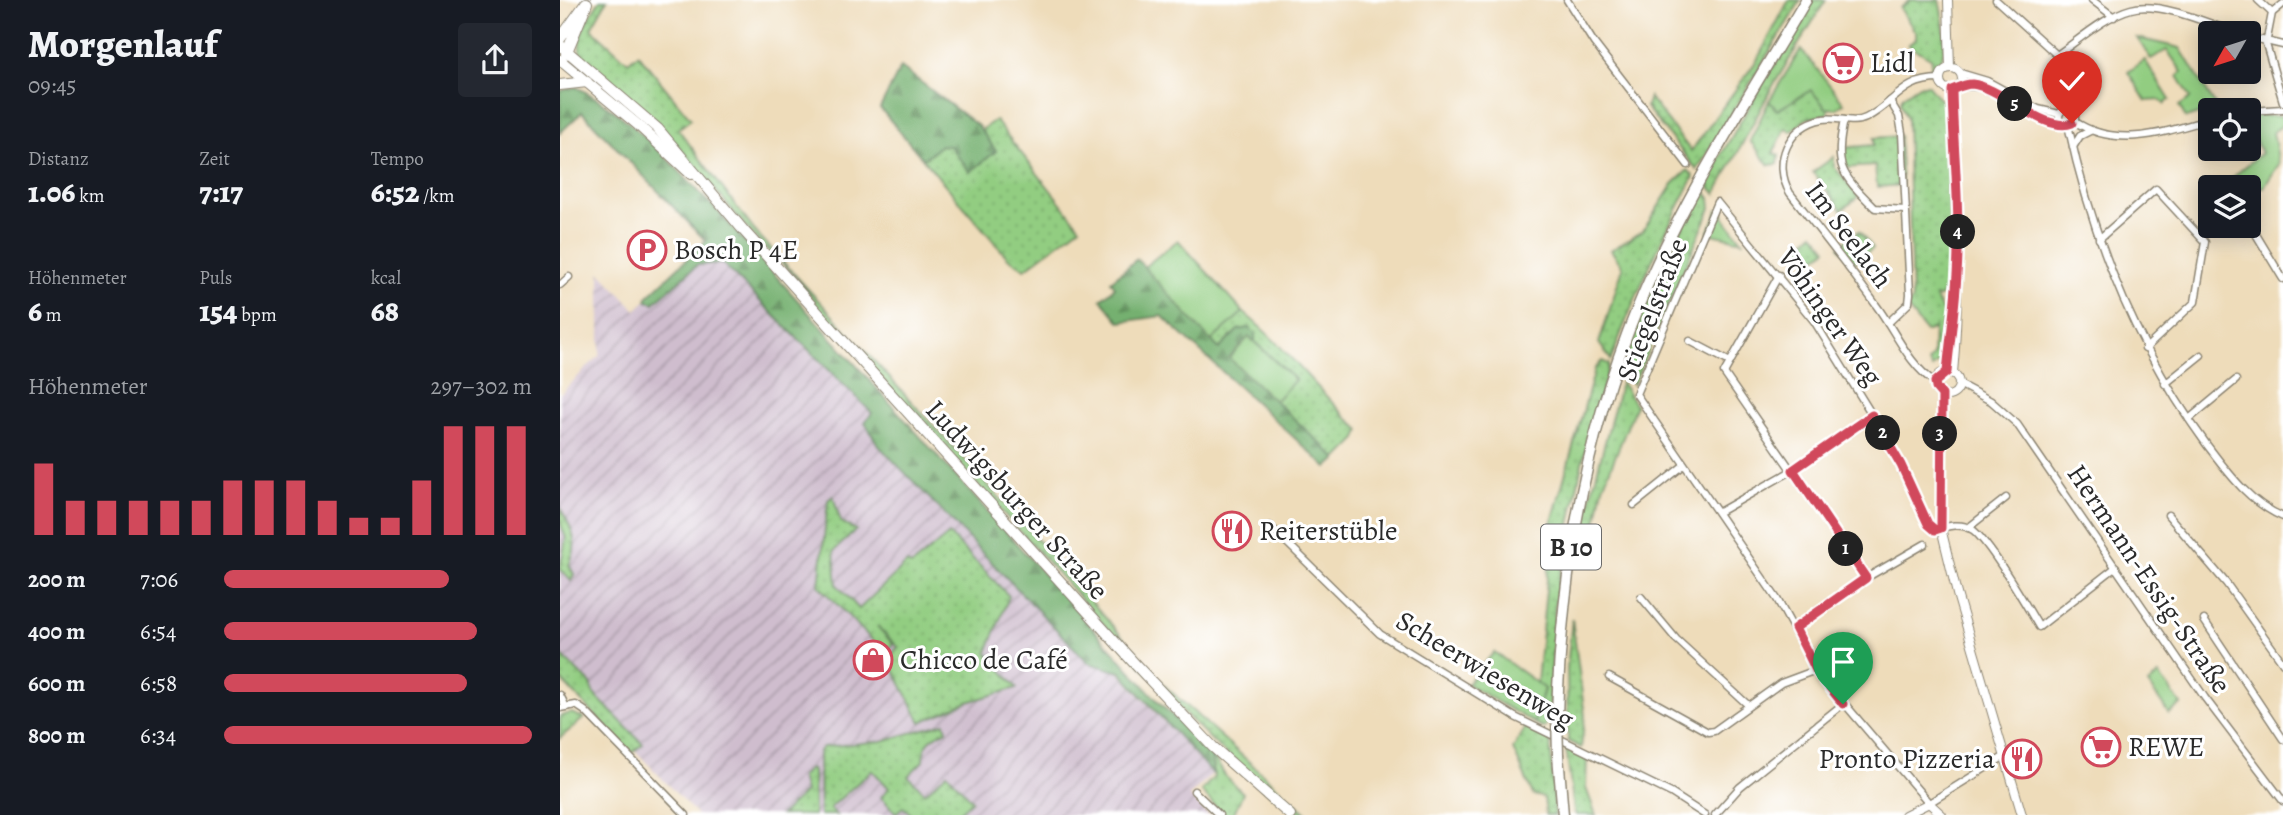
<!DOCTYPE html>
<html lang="de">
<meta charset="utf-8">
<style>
body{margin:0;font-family:Alegreya,serif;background:#242831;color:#f1f3f6;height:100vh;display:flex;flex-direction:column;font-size:26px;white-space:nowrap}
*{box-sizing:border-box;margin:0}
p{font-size:23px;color:#9ea1a6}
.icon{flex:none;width:38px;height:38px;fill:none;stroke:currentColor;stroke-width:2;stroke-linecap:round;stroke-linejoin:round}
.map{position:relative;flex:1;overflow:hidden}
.panel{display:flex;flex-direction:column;background:#171b24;width:560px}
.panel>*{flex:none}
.needle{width:46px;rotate:231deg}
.tools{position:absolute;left:1638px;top:21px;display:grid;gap:14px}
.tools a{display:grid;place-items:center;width:63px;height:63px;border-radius:7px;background:#171b24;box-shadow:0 4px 18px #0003;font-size:35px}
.pin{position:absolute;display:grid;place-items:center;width:60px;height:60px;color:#fff;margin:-72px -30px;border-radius:50% 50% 50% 0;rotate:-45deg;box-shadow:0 0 7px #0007}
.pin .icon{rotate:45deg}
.km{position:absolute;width:35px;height:35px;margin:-18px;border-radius:50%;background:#222;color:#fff;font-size:19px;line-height:35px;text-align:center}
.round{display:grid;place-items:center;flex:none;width:74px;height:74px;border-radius:7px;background:#242831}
.head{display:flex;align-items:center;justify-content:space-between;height:119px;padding:0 28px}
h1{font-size:38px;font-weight:800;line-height:52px}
.stats{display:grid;grid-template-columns:repeat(3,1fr);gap:10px;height:119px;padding:7px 28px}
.stats div{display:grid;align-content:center}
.stats b{font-size:30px;font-weight:800}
.stats small{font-size:19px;font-weight:400}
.stats p{font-size:19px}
.chart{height:196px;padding:14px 28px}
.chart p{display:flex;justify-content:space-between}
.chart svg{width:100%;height:126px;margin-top:7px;stroke:#d1495b;stroke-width:6}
ul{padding:0 28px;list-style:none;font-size:23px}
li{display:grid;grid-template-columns:112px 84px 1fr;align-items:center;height:52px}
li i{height:18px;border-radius:9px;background:#d1495b}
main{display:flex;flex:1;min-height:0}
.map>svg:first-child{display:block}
</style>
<main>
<section class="panel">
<div class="head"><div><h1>Morgenlauf</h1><p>09:45</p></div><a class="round"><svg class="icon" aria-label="share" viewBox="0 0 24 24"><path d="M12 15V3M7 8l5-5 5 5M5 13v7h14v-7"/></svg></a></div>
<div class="stats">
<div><p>Distanz</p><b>1.06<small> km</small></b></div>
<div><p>Zeit</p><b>7:17</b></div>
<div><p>Tempo</p><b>6:52<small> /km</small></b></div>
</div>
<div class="stats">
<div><p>Höhenmeter</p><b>6<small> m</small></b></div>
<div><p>Puls</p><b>154<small> bpm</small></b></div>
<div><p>kcal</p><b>68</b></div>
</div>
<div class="chart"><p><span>Höhenmeter</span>297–302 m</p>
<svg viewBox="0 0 160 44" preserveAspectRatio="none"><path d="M5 44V19M15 44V32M25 44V32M35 44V32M45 44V32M55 44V32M65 44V25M75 44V25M85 44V25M95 44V32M105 44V38M115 44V38M125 44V25M135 44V6M145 44V6M155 44V6"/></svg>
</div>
<ul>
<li><b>200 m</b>7:06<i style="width:73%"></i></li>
<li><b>400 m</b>6:54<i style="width:82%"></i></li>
<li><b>600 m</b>6:58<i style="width:79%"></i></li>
<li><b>800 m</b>6:34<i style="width:100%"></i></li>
</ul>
</section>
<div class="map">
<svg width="1723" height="815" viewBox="0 0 1723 815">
<defs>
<pattern id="industrial-furrows" width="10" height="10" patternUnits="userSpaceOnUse" patternTransform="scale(1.75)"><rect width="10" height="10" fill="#cfbdce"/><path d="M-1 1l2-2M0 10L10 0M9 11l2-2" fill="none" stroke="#a89aa7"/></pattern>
<pattern id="grass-dots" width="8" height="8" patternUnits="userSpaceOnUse" patternTransform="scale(1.75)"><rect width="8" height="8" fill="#92cd81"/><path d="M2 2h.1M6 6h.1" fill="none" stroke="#7eb070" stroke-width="1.8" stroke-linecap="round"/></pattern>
<pattern id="forest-firs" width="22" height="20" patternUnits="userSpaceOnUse" patternTransform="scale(1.75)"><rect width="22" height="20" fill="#75b06f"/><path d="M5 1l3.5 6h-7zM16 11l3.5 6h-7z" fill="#608f5b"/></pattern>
</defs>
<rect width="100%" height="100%" fill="#fff"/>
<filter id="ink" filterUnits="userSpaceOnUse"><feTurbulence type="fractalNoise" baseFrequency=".0143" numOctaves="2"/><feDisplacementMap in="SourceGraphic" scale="14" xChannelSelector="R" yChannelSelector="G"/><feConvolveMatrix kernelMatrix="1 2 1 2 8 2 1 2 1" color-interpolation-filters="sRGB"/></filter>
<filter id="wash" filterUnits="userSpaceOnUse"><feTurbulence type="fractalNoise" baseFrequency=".00686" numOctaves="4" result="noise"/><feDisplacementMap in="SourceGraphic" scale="28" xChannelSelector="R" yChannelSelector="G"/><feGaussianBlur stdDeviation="1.57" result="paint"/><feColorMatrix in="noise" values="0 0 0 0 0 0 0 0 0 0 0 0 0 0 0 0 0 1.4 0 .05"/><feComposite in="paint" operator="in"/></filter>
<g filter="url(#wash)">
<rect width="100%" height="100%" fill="#eedcba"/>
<!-- industrial -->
<polygon fill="url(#industrial-furrows)" points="161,230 466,572 652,774 629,796 649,815 137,815 0,672 0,394 40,355 40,272 76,310"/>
<!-- grass -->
<g fill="url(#grass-dots)" stroke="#5e7c56" stroke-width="2">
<path d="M40,0H47L31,28L68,62L78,54L131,119L118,129L194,230L458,518L607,688L748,815C724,815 637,726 616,704L259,309C244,284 225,264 203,247L101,125L21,55C15,36 30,15 40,0Z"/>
<polygon points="1229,0 1241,0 1137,170 1086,107 1089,97 1131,151 1197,60"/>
<polygon points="1251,0 1266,0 1211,89 1156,194 1147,184 1153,169 1210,71 1239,29"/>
<path d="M1350,0H1379C1384,22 1392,60 1370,72L1372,59L1348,45L1356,39V33L1340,8Z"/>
<polygon points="1359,85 1368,85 1384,105 1390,189 1389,277 1386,289 1380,297 1375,297 1386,318 1379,362 1372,368 1368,362 1373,356 1374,328 1366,332 1347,308 1352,300 1347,119 1340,103 1343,96"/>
<polygon points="1251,90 1269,108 1268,114 1246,119 1231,132 1226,128 1213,153 1219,155 1218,164 1209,165 1190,141 1209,101 1218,110"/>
<polygon points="435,120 520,227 465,269 448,258 363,159 381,145 390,146 410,172 436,151 421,130"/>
<polygon points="1339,136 1342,185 1317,187 1315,166 1284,168 1282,148 1314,145 1314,138"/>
<polygon points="1274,157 1274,166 1298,197 1282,210 1253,172"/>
<path d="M1128,170L1134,177C1103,235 1073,299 1051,360L1039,343L1063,267L1051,250L1083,231L1113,184Z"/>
<polygon points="1144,190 1150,198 1151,208 1073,385 1062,371 1079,317 1105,256"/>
<polygon points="1299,231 1313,248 1292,264 1279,246"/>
<polygon points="1254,233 1267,249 1250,262 1238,247"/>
<path d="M683,312C726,347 759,393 800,430L797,439L777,459L715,401L735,379L695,342V334L689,328L678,330L659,349L651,341Z"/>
<polygon points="1042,361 1049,364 1048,369 1022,463 995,601 989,719 984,728 974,723 984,689 977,682 993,518 1035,369"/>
<polygon points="1061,382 1076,405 1043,487 1032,543 1021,552 1017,564 1015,555"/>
<polygon points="273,496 281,522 296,530 274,551 277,585 299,609 347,563 351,566 389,534 449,596 427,653 457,688 408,702 361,722 328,659 338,647 317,626 333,644 325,653 259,586 268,500"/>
<path d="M0,507C11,527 21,543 9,565L14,574L11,581L0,569L6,538L0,522Z"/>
<polygon points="1012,619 1025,716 1021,748 1008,741 1007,668"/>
<polygon points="0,654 31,684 33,693 83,744 72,753 0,679"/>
<polygon points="11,713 24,718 0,738 0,716"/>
<path d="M385,723L387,730C373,737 363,742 363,761L348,776L365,793L387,773L412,800L396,815H352L343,807L336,813L321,797L329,788L312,770L270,808L276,815H260L259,751L263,747L322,741Z"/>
<polygon points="966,726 990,738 995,815 986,815 984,798 973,795 953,749"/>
<polygon points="1006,748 1027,757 1026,788 1036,815 1016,815 1014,811"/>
<polygon points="653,756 666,777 683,793 673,815 663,815 641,791 654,777"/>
<polygon points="250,768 253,770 254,815 221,815 245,792 241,777"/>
</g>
<!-- forest -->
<g fill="url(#forest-firs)" stroke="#506e4d" stroke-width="2">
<polygon points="341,67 418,126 436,151 410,172 390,146 381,145 363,159 320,108"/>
<path d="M16,87C66,110 122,175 161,215L596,699L651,755L653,774L560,672L529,663L318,445L305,422L312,413L162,263L137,265L94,303L87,301V297L146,241L22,112L0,133V91Z"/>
<polygon points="577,259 659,349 678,330 688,328 695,333 695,342 689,337 715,401 777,459 767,468 602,316 560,322 541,299 555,287 551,281"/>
</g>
<!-- green -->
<g fill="#92cd81" stroke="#5e7c56" stroke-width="2">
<polygon points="1577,38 1620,48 1657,108 1626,118 1619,106 1631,98 1618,76 1622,72 1607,50 1591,59"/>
<polygon points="1241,49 1284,103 1276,109 1266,108 1251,90 1217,110 1209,101"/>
<polygon points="1585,60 1610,100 1604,104 1601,100 1586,101 1568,72"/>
<polygon points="1689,116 1723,116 1723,125 1713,132 1719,164 1704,187 1668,187 1666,183 1701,153 1689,126"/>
<polygon points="1158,210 1164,213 1162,215 1182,241 1148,233"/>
<polygon points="618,240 683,312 651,341 584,267"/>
<polygon points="689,337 735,380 715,401 669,358"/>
<polygon points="934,652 984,688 974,723 907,684"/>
<polygon points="1599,675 1621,704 1609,714 1588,684"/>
</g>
</g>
<g filter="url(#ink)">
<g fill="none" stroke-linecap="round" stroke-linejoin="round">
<defs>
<g id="minor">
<polyline points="1007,0 1034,43 1128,165"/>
<polyline points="1436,0 1497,55 1504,109"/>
<polyline points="1532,0 1554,17"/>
<polyline points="1698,0 1712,13 1706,44 1723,102"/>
<polyline points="1712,13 1723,4"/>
<polyline points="1689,37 1723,45"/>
<path d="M1497,55C1519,40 1545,16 1571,9C1600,1 1650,24 1677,33"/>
<polyline points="1400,73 1427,81 1478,109 1499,114"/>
<polyline points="1400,86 1424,87 1470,113 1502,123"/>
<circle cx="1507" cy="117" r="8"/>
<polyline points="1689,111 1723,109"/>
<path d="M1284,120C1274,168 1281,174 1315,208L1345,210"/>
<path d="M1514,121C1557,150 1605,132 1650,119"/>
<path d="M1508,125C1533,242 1576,348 1647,445C1669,474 1689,502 1723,517"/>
<polyline points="1513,147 1520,136 1530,131"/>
<polyline points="1694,231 1723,279"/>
<polyline points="1539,239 1596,189 1645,242 1635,302 1585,349"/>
<polyline points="1219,275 1164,373 1306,578"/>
<polyline points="0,285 9,277"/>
<polyline points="1328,323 1349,303 1350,294 1342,133 1339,116 1330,101"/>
<polyline points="1130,341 1170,362"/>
<path d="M1375,382C1349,366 1334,329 1316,305C1289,267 1259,230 1230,193C1212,163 1228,125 1263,119C1277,116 1292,125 1306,118C1336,103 1341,79 1380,79"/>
<polyline points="1399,384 1431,401 1457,424 1645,698 1723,801"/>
<polyline points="1605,384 1641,355"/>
<polyline points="1629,419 1676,380"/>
<polyline points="1074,505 1124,465"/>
<polyline points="1159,512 1233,470 1312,415"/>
<polyline points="1608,515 1666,583 1723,663"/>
<polyline points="710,526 820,634 955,717 1111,793 1145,815"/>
<polyline points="1408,528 1446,498"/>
<polyline points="1081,597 1116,639 1188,705"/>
<polyline points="1644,620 1723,739"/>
<polyline points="1235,628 1306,578 1365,544"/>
<polyline points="1049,677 1148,732 1154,731 1221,683 1256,670"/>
<polyline points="0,695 5,705"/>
<polyline points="0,708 16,705 25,711 126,815"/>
<path d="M1445,756L1369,803L1256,670L1217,599L1076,394L1157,202L1254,321L1327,439L1368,524L1375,530C1387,526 1401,522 1413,530C1431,544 1466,605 1479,627L1556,567"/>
<polyline points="634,791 659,815"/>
<polyline points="1155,815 1180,787 1283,704"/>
</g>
<g id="tertiary">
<polyline points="1388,0 1390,68"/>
<circle cx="1391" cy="79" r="11"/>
<path d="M1392,90C1394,185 1402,279 1393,373"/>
<circle cx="1387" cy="384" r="12"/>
<polyline points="1387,372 1391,316 1395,306"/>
<polyline points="1382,395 1381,528 1397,594 1462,815"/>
<polyline points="1345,815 1369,803 1382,815"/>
</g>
<g id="secondary">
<polyline points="0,39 26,3"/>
<polyline points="0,45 98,129 184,231 574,663 653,747 730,815"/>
<polyline points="6,54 27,3"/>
<polyline points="0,60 78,125 131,174"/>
<polyline points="0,85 27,82"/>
</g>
<g id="primary">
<path d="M997,716C1001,576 1024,437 1078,307C1122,199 1187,100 1246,0"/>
<polyline points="998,755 1003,815"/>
</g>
</defs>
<!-- minor casing -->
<use href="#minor" stroke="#8c8472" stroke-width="9"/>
<!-- tertiary casing -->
<use href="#tertiary" stroke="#8c8472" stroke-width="10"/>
<!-- secondary casing -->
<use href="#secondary" stroke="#8c8472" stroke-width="12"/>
<!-- primary casing -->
<use href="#primary" stroke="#8c8472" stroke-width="13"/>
<!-- minor -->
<use href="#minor" stroke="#fff" stroke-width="6"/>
<!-- tertiary -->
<use href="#tertiary" stroke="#fff" stroke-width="8"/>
<!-- secondary -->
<use href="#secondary" stroke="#fff" stroke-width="10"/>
<!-- primary -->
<use href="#primary" stroke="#fff" stroke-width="10"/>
<defs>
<polyline id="primary-bridge" points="997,716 998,755"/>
</defs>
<!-- primary-bridge casing -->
<use href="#primary-bridge" stroke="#8c8472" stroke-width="13" stroke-linecap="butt"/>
<!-- primary-bridge -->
<use href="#primary-bridge" stroke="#fff" stroke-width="10"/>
</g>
</g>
<g fill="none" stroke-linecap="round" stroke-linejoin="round" filter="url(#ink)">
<defs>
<path id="route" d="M1283,704L1256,670L1235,628L1306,578L1233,470L1312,415L1341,465L1368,524L1375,530L1381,528L1382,395L1376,388L1375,382L1387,372C1391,330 1398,290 1398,248C1399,195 1393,143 1392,90C1399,87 1405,84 1412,84C1441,87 1485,134 1512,123"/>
</defs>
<!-- route casing -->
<use href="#route" stroke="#fff" stroke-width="14"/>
<!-- route -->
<use href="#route" stroke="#d1495b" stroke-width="9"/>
</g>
<!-- icons -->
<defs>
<symbol id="supermarket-ring" viewBox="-11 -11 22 22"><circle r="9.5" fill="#fff" stroke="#d1495b" stroke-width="1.5"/><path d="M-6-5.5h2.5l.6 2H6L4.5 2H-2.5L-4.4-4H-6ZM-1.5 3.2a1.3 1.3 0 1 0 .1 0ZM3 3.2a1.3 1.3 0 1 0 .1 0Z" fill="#d1495b"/></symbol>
<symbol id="parking-ring" viewBox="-11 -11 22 22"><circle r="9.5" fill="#fff" stroke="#d1495b" stroke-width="1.5"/><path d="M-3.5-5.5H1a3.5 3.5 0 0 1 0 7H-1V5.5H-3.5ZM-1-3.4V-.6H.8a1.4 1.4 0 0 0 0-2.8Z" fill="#d1495b"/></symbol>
<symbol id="restaurant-ring" viewBox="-11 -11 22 22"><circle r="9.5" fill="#fff" stroke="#d1495b" stroke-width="1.5"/><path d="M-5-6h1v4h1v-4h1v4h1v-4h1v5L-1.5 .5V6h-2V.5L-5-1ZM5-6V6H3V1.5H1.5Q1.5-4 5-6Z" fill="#d1495b"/></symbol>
<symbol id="shop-ring" viewBox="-11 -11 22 22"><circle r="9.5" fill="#fff" stroke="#d1495b" stroke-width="1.5"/><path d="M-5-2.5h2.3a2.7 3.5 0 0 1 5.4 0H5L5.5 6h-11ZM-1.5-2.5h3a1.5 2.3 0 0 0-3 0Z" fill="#d1495b"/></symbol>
</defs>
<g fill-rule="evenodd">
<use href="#supermarket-ring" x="1261" y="41" width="44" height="44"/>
<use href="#parking-ring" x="65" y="228" width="44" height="44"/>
<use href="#restaurant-ring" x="650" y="509" width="44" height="44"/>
<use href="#shop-ring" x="291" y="638" width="44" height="44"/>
<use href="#supermarket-ring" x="1519" y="725" width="44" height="44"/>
<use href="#restaurant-ring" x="1440" y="737" width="44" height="44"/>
</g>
<g text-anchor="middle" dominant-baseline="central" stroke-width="6" stroke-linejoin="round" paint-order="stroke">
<!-- shield labels -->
<rect fill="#fff" stroke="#6b6b6b" stroke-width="2" x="981" y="524.5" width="60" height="45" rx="5"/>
<g font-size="26" font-weight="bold" fill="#2b2b2b">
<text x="1011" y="547">B 10</text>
</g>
<!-- poi labels -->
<g font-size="28" fill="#2b2b2b" stroke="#fff" text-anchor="start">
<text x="1310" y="63">Lidl</text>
<text x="114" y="250">Bosch P 4E</text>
<text x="699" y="531">Reiterstüble</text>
<text x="340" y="660">Chicco de Café</text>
<text x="1568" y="747">REWE</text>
<text x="1435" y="759" text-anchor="end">Pronto Pizzeria</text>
</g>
<!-- street labels -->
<g font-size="28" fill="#2b2b2b" stroke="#fff">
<text transform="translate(1289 235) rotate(53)">Im Seelach</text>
<text transform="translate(1092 310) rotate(-69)">Stiegelstraße</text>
<text transform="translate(1270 317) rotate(55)">Vöhinger Weg</text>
<text transform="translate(457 500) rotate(48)">Ludwigsburger Straße</text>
<text transform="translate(1589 579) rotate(56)">Hermann-Essig-Straße</text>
<text transform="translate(925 670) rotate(31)">Scheerwiesenweg</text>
</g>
</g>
</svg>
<div class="tools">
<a><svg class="needle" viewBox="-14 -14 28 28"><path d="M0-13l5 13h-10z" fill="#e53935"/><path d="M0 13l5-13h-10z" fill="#9ea1a6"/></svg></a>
<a><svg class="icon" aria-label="locate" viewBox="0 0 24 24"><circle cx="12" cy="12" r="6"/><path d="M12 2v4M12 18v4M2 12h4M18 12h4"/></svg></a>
<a><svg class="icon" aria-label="layers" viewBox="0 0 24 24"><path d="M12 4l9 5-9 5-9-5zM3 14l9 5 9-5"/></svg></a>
</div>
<div class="pin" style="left:1283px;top:704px;background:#1e9e55"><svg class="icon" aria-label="arrive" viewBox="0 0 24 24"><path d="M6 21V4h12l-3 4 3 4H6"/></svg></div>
<div class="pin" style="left:1512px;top:123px;background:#d93025"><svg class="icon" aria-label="check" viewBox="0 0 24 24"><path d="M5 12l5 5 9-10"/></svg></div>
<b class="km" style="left:1286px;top:549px">1</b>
<b class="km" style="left:1323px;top:433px">2</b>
<b class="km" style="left:1380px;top:434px">3</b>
<b class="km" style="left:1398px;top:232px">4</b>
<b class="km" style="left:1455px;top:104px">5</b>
</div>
</main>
